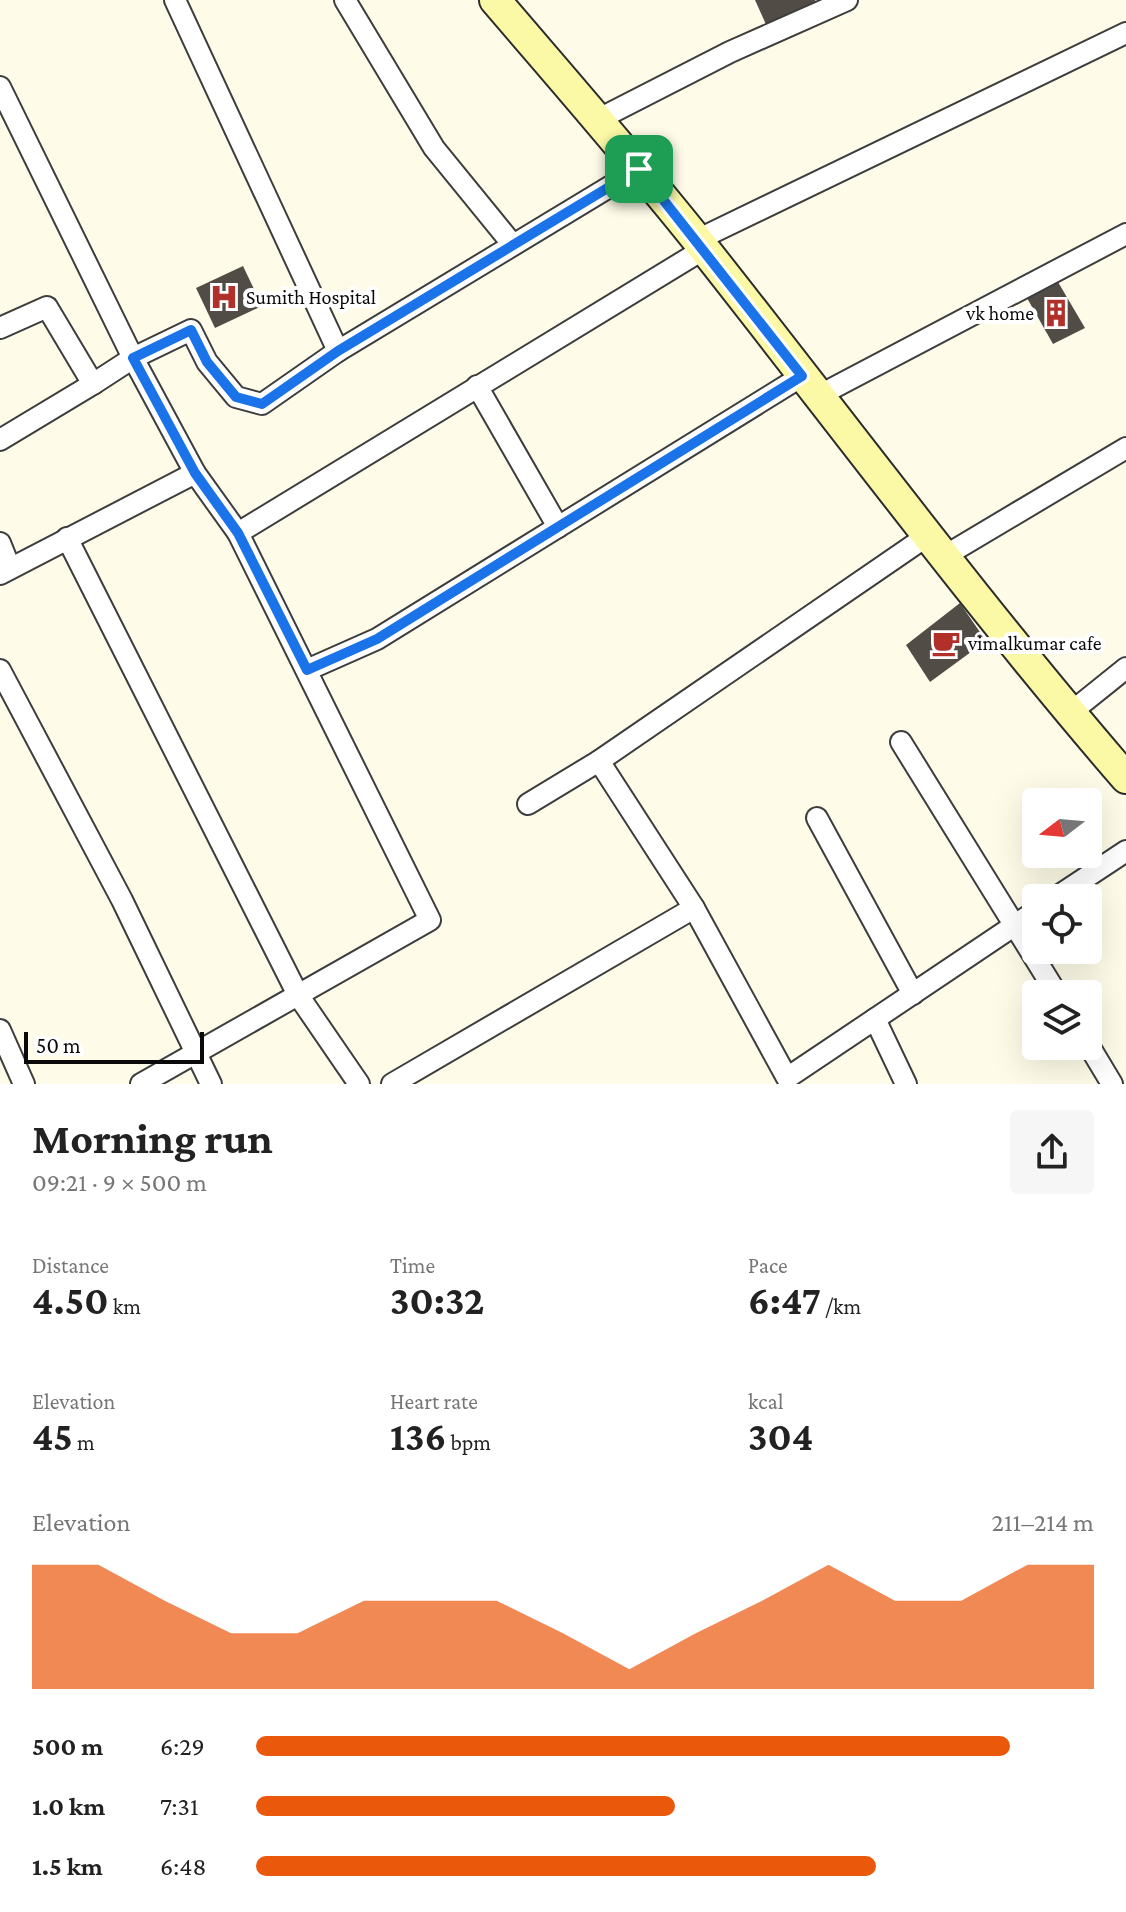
<!DOCTYPE html>
<meta charset="utf-8">
<style>
body{margin:0;font-family:"Crimson Pro",serif;background:#f6f6f6;color:#222;height:100vh;display:flex;flex-direction:column;font-size:30px;white-space:nowrap}
*{box-sizing:border-box;margin:0}
p{font-size:26px;color:#767676}
.icon{flex:none;width:44px;height:44px;fill:none;stroke:currentColor;stroke-width:2;stroke-linecap:round;stroke-linejoin:round}
.map{position:relative;height:1084px;overflow:hidden}
.sheet{display:flex;flex-direction:column;background:#fff;flex:1}
.sheet>*{flex:none}
.needle{width:52px;rotate:254deg}
.controls{position:absolute;left:1022px;top:788px;display:grid;gap:16px}
.controls a{display:grid;place-items:center;width:80px;height:80px;border-radius:8px;background:#fff;box-shadow:0 8px 32px #0002;font-size:40px}
.scale{position:absolute;left:24px;bottom:20px;width:180px;box-sizing:border-box;padding-left:8px;border:4px solid #0a0a0a;border-top:0;font-size:22px;line-height:28px;white-space:nowrap;color:#0a0a0a;-webkit-text-stroke:6px #fff;paint-order:stroke}
.pin{position:absolute;display:grid;place-items:center;width:68px;height:68px;color:#fff;margin:-34px;border-radius:16px;box-shadow:0 4px 12px #0006}
.round{display:grid;place-items:center;flex:none;width:84px;height:84px;border-radius:8px;background:#f6f6f6}
.headline{display:flex;align-items:center;justify-content:space-between;height:136px;padding:0 32px}
h1{font-size:44px;font-weight:700;line-height:60px}
.metrics{display:grid;grid-template-columns:repeat(3,1fr);gap:12px;height:136px;padding:8px 32px}
.metrics div{display:grid;align-content:center}
.metrics b{font-size:40px;font-weight:700}
.metrics small{font-size:22px;font-weight:400}
.metrics p{font-size:22px}
.chart{height:224px;padding:16px 32px}
.chart p{display:flex;justify-content:space-between}
.chart svg{width:100%;height:144px;margin-top:8px;fill:#ea580c;opacity:.7}
ul{padding:0 32px;list-style:none;font-size:26px}
li{display:grid;grid-template-columns:128px 96px 1fr;align-items:center;height:60px}
li i{height:20px;border-radius:10px;background:#ea580c}
.map>svg:first-child{display:block}
</style>
<div class="map">
<svg width="1126" height="1084" viewBox="0 0 1126 1084">
<rect width="100%" height="100%" fill="#fefce8"/>
<!-- building -->
<g fill="#524c47">
<polygon points="755,0 815,0 818,6 768,29"/>
<polygon points="243,266 262,306 215,328 196,288"/>
<polygon points="1058,282 1085,328 1053,344 1027,298"/>
<polygon points="960,603 986,641 930,682 906,645"/>
</g>
<g fill="none" stroke-linecap="round" stroke-linejoin="round">
<defs>
<g id="street">
<polyline points="175,0 338,351 639,169"/>
<polyline points="345,0 434,148 513,245"/>
<polyline points="0,87 133,358 191,330 207,362 236,397 262,404 338,351"/>
<polyline points="597,120 730,52 847,0"/>
<polyline points="697,240 1126,33"/>
<polyline points="0,328 47,307 93,384 133,358 195,473"/>
<polyline points="477,386 558,527"/>
<polyline points="818,396 1126,234"/>
<polyline points="0,440 93,384"/>
<polyline points="67,538 298,995 359,1084"/>
<polyline points="0,543 10,568"/>
<polyline points="943,557 1126,448"/>
<polyline points="0,574 195,473 238,533"/>
<polyline points="0,670 122,900 211,1084"/>
<polyline points="307,670 377,639 802,376"/>
<polyline points="1070,713 1126,668"/>
<polyline points="901,742 1057,994"/>
<polyline points="599,761 694,908"/>
<polyline points="528,804 599,761 927,536"/>
<polyline points="817,818 913,994"/>
<polyline points="1055,898 1126,851"/>
<polyline points="875,1019 906,1084"/>
<polyline points="0,1030 24,1084"/>
<polyline points="1088,1044 1112,1084"/>
<polyline points="141,1084 430,920 238,533 704,249"/>
<polyline points="392,1084 694,908 787,1078 1036,911"/>
</g>
<path id="secondary" d="M495,0C566,83 638,165 706,251C845,427 979,608 1126,778"/>
</defs>
<!-- street casing -->
<use href="#street" stroke="#3d3d3d" stroke-width="24"/>
<!-- secondary casing -->
<use href="#secondary" stroke="#2c2c2c" stroke-width="34"/>
<!-- street -->
<use href="#street" stroke="#fff" stroke-width="20"/>
<!-- secondary -->
<use href="#secondary" stroke="#fbf9a6" stroke-width="30"/>
</g>
<g fill="none" stroke-linecap="round" stroke-linejoin="round">
<defs>
<polygon id="route" points="639,169 802,376 377,639 307,670 238,533 195,473 133,358 191,330 207,362 236,397 262,404 338,351"/>
</defs>
<!-- route casing -->
<use href="#route" stroke="#fff" stroke-width="16"/>
<!-- route -->
<use href="#route" stroke="#1a73e8" stroke-width="10"/>
</g>
<!-- icons -->
<defs>
<symbol id="hospital-bare" viewBox="-9 -9 18 18"><path d="M-5-5h3v3.5h4V-5h3V5h-3V1.5h-4V5h-3Z" fill="#b2302a" stroke="#fff" stroke-width="2.5" paint-order="stroke"/></symbol>
<symbol id="building-bare" viewBox="-9 -9 18 18"><path d="M-4-6H4V6H1V3H-1V6H-4ZM-2.5-4.3h1.7v1.8h-1.7ZM.8-4.3h1.7v1.8H.8ZM-2.5-1h1.7V.8h-1.7ZM.8-1h1.7V.8H.8Z" fill="#b2302a" stroke="#fff" stroke-width="2.5" paint-order="stroke"/></symbol>
<symbol id="cafe-bare" viewBox="-9 -9 18 18"><path d="M-5.5-4.5H6V0H3Q3 3.5 0 3.5H-2.5Q-5.5 3.5-5.5 0ZM3-3.2v2h1.7v-2ZM-6 4.5H4V6H-6Z" fill="#b2302a" stroke="#fff" stroke-width="2.5" paint-order="stroke"/></symbol>
</defs>
<g fill-rule="evenodd">
<use href="#hospital-bare" x="204" y="277" width="40" height="40"/>
<use href="#building-bare" x="1036" y="293" width="40" height="40"/>
<use href="#cafe-bare" x="926" y="623" width="40" height="40"/>
</g>
<g text-anchor="middle" dominant-baseline="central" stroke-width="8" stroke-linejoin="round" paint-order="stroke">
<!-- poi labels -->
<g font-size="20" fill="#0a0a0a" stroke="#fff" text-anchor="start">
<text x="246" y="297">Sumith Hospital</text>
<text x="1034" y="313" text-anchor="end">vk home</text>
<text x="968" y="643">vimalkumar cafe</text>
</g>
</g>
</svg>
<div class="controls">
<a><svg class="needle" viewBox="-14 -14 28 28"><path d="M0-13l5 13h-10z" fill="#e53935"/><path d="M0 13l5-13h-10z" fill="#767676"/></svg></a>
<a><svg class="icon" aria-label="locate" viewBox="0 0 24 24"><circle cx="12" cy="12" r="6"/><path d="M12 2v4M12 18v4M2 12h4M18 12h4"/></svg></a>
<a><svg class="icon" aria-label="layers" viewBox="0 0 24 24"><path d="M12 4l9 5-9 5-9-5zM3 14l9 5 9-5"/></svg></a>
</div>
<div class="scale">50 m</div>
<div class="pin" style="left:639px;top:169px;background:#1e9e55"><svg class="icon" aria-label="arrive" viewBox="0 0 24 24"><path d="M6 21V4h12l-3 4 3 4H6"/></svg></div>
</div>
<section class="sheet">
<div class="headline"><div><h1>Morning run</h1><p>09:21 · 9 × 500 m</p></div><a class="round"><svg class="icon" aria-label="share" viewBox="0 0 24 24"><path d="M12 15V3M7 8l5-5 5 5M5 13v7h14v-7"/></svg></a></div>
<div class="metrics">
<div><p>Distance</p><b>4.50<small> km</small></b></div>
<div><p>Time</p><b>30:32</b></div>
<div><p>Pace</p><b>6:47<small> /km</small></b></div>
</div>
<div class="metrics">
<div><p>Elevation</p><b>45<small> m</small></b></div>
<div><p>Heart rate</p><b>136<small> bpm</small></b></div>
<div><p>kcal</p><b>304</b></div>
</div>
<div class="chart"><p><span>Elevation</span>211–214 m</p>
<svg viewBox="0 0 160 44" preserveAspectRatio="none"><path d="M0 44V6L10 6L20 17L30 27L40 27L50 17L60 17L70 17L80 27L90 38L100 27L110 17L120 6L130 17L140 17L150 6L160 6V44z"/></svg>
</div>
<ul>
<li><b>500 m</b>6:29<i style="width:90%"></i></li>
<li><b>1.0 km</b>7:31<i style="width:50%"></i></li>
<li><b>1.5 km</b>6:48<i style="width:74%"></i></li>
</ul>
</section>
